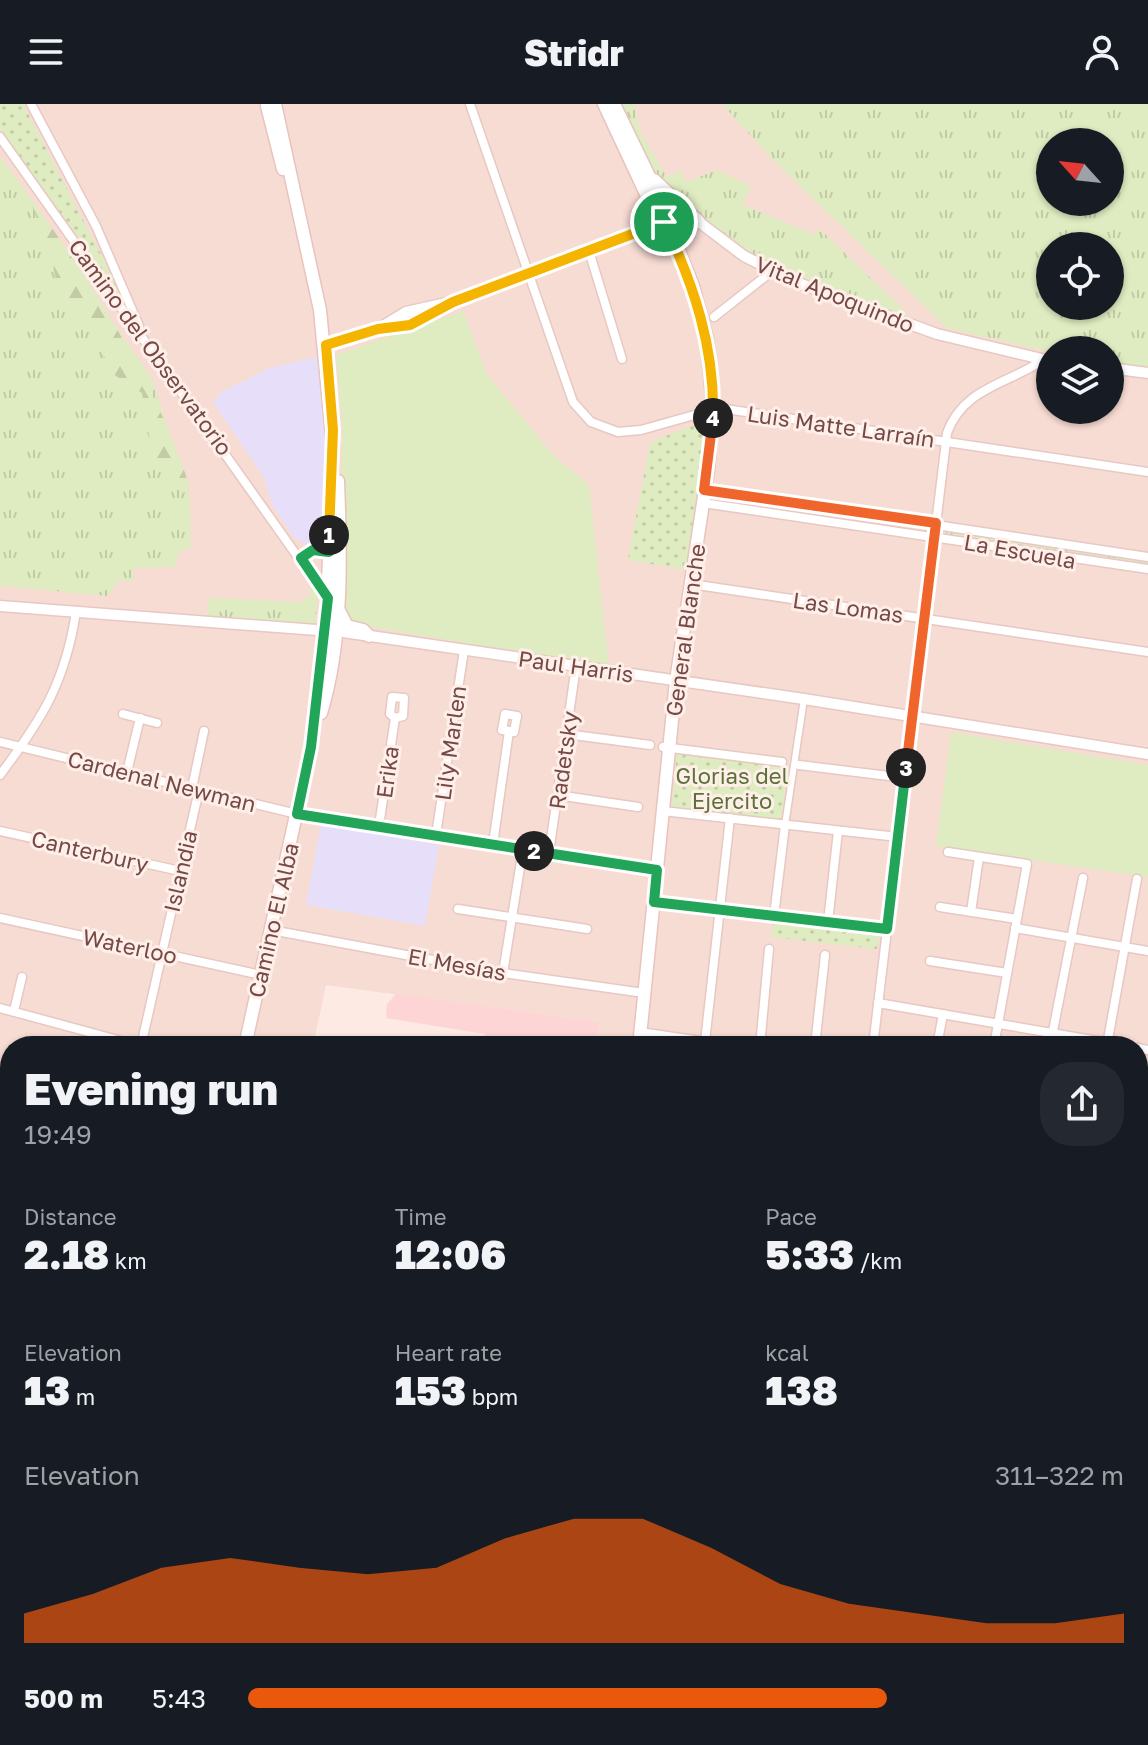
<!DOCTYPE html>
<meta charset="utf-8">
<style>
body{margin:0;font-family:"Golos Text",sans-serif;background:#242831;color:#f1f3f6;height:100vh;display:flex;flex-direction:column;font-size:30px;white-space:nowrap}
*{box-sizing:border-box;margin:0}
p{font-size:26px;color:#9ea1a6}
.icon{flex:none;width:44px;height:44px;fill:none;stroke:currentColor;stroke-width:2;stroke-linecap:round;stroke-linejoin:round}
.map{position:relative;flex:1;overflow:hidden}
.details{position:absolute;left:0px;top:932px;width:1148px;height:710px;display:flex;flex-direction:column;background:#171b24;border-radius:32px 32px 0 0;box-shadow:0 2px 6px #0004}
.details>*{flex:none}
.needle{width:52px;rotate:297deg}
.fabs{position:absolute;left:1036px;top:24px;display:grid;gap:16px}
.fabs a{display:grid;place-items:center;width:88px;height:88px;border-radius:50%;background:#171b24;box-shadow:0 2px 6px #0004;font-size:40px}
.pin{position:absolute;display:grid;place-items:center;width:68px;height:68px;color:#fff;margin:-34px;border:4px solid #fff;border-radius:50%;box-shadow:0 2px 8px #0007}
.km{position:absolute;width:40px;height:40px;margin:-20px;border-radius:50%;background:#222;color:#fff;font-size:22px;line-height:40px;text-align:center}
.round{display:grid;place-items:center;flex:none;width:84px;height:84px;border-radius:32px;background:#242831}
.headline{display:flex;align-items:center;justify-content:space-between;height:136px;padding:0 24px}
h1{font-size:44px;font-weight:800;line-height:60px}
.stats{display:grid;grid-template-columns:repeat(3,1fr);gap:12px;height:136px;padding:8px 24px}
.stats div{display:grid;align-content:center}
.stats b{font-size:40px;font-weight:800}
.stats small{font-size:22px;font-weight:400}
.stats p{font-size:22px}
.chart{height:224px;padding:16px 24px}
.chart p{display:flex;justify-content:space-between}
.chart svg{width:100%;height:144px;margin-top:8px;fill:#ea580c;opacity:.7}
ul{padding:0 24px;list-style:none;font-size:26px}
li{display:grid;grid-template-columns:128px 96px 1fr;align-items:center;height:60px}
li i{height:20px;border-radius:10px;background:#ea580c}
header{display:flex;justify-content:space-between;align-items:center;height:104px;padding:0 24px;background:#171b24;font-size:36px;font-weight:800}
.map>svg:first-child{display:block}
</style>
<header><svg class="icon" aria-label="menu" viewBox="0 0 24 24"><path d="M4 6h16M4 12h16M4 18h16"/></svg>Stridr<svg class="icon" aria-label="person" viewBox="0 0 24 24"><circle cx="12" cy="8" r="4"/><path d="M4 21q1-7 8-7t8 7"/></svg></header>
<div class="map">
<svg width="1148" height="1641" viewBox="0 0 1148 1641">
<defs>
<pattern id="grass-tufts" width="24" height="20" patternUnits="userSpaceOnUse" patternTransform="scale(2)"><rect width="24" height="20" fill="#dfebc0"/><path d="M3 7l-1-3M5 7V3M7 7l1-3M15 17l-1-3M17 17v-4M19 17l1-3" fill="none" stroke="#c3cba6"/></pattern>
<pattern id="forest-firs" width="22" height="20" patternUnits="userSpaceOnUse" patternTransform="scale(2)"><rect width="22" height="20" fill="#dfebc0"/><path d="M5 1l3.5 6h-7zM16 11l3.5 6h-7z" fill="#c3cba6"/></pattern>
<pattern id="park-dots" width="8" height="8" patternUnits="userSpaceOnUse" patternTransform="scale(2)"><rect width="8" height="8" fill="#dfebc0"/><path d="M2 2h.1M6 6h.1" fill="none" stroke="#c3cba6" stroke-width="1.8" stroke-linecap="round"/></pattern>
</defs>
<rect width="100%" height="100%" fill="#fdeae2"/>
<!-- residential -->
<g fill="#f7dcd3" fill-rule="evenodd">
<path d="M0,0H1148V1175L1138,1176V942H596L599,918L326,881L313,942H10V997L0,994ZM1050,38H1110V98H1050ZM1050,142H1110V202H1050ZM1050,246H1110V306H1050Z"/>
<polygon points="0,1028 10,1030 10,1632 192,1632 188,1641 0,1641"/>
<polygon points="1138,1218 1148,1219 1148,1641 710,1641 707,1632 1138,1632"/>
<polygon points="298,1632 540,1632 542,1641 294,1641"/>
<polygon points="597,1632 677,1632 680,1641 573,1641"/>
</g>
<!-- commercial -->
<g fill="#fed5d5">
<polygon points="396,890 599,918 596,942 483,942 485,930 386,914 387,900"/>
<polygon points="215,1632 298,1632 294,1641 212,1641"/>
</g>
<!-- education -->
<g fill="#e7dff9">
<polygon points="320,252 327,353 324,360 321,434 318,439 304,439 295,435 272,401 264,373 213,298 222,288 270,264"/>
<polygon points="321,720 439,741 425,822 306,801"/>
</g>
<!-- grass -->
<g fill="url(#grass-tufts)" fill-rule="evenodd">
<polygon points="621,0 634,0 640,27 667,73 681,67 686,78 717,66 751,82 743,101 814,130 818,126 825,130 909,211 903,213 768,161 692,105 654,69"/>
<path d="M722,0H1148V265L1110,258V246L1050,248L947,224L771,54ZM1050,38H1110V98H1050ZM1050,142H1110V202H1050Z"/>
<polygon points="0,64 29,95 152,275 190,395 191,443 179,448 175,463 134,464 133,478 120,476 107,492 0,482"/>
<polygon points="946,426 1148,458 1148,462 946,430"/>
<polygon points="315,479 318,485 315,521 207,513 209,494 302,498 311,490 308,485"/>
</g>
<!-- forest -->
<path fill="url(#forest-firs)" d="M0,53C72,147 155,271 190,384L183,389L152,350L142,289L104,264L103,231L60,197L50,146L31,100L0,73Z"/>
<!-- park -->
<g fill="url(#park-dots)">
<polygon points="0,0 23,0 131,208 0,25"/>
<polygon points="702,318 706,319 687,466 628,456 650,338"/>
<polygon points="677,649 789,662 781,716 672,703"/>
<polygon points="774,815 875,827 879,830 877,845 771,833"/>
<polygon points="0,1475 10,1479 10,1632 32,1632 34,1641 0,1641"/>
</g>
<!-- pitch -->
<g fill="#dfebc0">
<polygon points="463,207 488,272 553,351 589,381 609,563 341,518 342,323 336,251"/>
<polygon points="951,628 1148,661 1148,773 936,742"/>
</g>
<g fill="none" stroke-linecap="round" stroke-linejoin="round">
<defs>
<polyline id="pedestrian" points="785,721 804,595"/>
<g id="minor">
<polyline points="31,0 96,122 139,222"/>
<polyline points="470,0 573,298 591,318 618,328 641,326 719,304 1148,368"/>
<polyline points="0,33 327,494"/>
<polyline points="589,147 622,255"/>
<polyline points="714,213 771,168"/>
<polyline points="704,386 1148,453"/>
<polyline points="703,399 1148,465"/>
<polyline points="301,454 313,446 333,450"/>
<polyline points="691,480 1148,548"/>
<polyline points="123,610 157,619"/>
<polyline points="566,630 650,641"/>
<polyline points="0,638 297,710 657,766"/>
<polyline points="663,643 782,658"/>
<polyline points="799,661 905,674"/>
<polyline points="127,668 140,614"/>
<path d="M0,671C42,615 65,579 76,508"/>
<polyline points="192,684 204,627"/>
<polyline points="557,691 638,703"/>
<polyline points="663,707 898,733"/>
<polyline points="379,722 395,614 390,610 392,593 404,594 403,612 395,614"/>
<polyline points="0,727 180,767"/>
<polyline points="436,731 464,546"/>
<polyline points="493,740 509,627 514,628 517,612 505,610 502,626 509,627"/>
<polyline points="948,748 1027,760 994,942"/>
<polyline points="549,749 576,562"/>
<polyline points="654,798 887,825"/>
<polyline points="940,803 1017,815"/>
<polyline points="458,805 587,825"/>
<polyline points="971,808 979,753"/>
<polyline points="774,812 785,721"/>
<polyline points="0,814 261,871"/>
<polyline points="828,818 838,727"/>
<polyline points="1015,824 1148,847"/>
<polyline points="271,826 503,869 644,889"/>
<polyline points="930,857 1007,869"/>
<polyline points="503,869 523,745"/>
<polyline points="878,899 1127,942"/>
<polyline points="0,904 140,942"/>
<polyline points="14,907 22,873"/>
<polyline points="640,928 735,942"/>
<polyline points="705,938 730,714"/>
<polyline points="1107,941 1137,775"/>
<polyline points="141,942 199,686"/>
<polyline points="760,942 769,845"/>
<polyline points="815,942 825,851"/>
<path d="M873,942L947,329C963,284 1008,280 1043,256"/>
<polyline points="937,942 943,910"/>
<polyline points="1050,942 1083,774"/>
<polyline points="1138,944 1148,946"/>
<polyline points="1138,1102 1148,1104"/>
<polyline points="1138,1267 1148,1273"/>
<polyline points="0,1292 10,1312"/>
<polyline points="1138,1309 1148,1311"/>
<polyline points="1138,1394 1148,1395"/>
<polyline points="0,1401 10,1377"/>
<polyline points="1138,1531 1148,1527"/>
<polyline points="1138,1587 1148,1583"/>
<polyline points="1138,1606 1148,1632"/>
<polyline points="44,1632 45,1641"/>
<polyline points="932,1632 935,1641"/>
<polyline points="475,1641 475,1632"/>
<polyline points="751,1641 775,1632"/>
<polyline points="949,1641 972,1632"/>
</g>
<g id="tertiary">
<polyline points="378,225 406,208 451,198"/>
<polyline points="326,241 378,225 410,221 453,198 681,112 699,118 744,152 793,177 937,230 1050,257"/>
<polyline points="1110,264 1148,269"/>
<polyline points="0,502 343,528 804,595 1148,650"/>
<polyline points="1138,1093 1148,1036"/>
<polyline points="1138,1468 1148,1465"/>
<polyline points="383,1632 406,1641"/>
<polyline points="690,1632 693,1641"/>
<polyline points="547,1641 571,1632"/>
</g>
<g id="secondary">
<polyline points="604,0 654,107 664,118"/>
<polyline points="614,0 649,72 693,182 707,235 713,305 708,366 676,577 639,942"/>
<polyline points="267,2 283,65"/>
<polyline points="654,76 699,118"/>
<polyline points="338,505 347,522 363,526 369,532"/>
<path d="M321,609C343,537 341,452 338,377"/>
<polyline points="245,942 311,643 327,508 333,342 320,206 275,0"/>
</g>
<g id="primary">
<polyline points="0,1008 10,1011"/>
<polyline points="0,1019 10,1022"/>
<polyline points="1138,1189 1148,1187"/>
<polyline points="1138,1200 1148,1200"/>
<polyline points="207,1641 210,1632"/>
</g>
</defs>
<!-- pedestrian casing -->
<use href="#pedestrian" stroke="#e7c8c2" stroke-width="9"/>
<!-- minor casing -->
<use href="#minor" stroke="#e7c8c2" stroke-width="11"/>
<!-- tertiary casing -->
<use href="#tertiary" stroke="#e7c8c2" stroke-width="13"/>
<!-- secondary casing -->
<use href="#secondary" stroke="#e9c3bd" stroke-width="15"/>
<!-- primary casing -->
<use href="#primary" stroke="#d6c8c8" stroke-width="17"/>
<!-- pedestrian -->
<use href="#pedestrian" stroke="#fff" stroke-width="6"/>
<!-- minor -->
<use href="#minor" stroke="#fff" stroke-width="8"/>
<!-- tertiary -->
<use href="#tertiary" stroke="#fff" stroke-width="10"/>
<!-- secondary -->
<use href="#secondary" stroke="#fff" stroke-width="12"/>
<!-- primary -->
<use href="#primary" stroke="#ffb797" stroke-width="14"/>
</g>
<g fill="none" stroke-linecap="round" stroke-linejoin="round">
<defs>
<polyline id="split-1" points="329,431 333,326 326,241 378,225 410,221 453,198 664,118"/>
<polyline id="split-2" points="329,431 329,448 313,446 301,454 328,494 311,643 297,710 534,747"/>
<polyline id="split-3" points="534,747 657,766 654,798 887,825 906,664"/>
<polyline id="split-4" points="713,314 704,386 936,419 906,664"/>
<path id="split-5" d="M664,118C694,181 715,244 713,314"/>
</defs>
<!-- split-1 casing -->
<use href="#split-1" stroke="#fff" stroke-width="16"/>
<!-- split-2 casing -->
<use href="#split-2" stroke="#fff" stroke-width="16"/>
<!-- split-3 casing -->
<use href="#split-3" stroke="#fff" stroke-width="16"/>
<!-- split-4 casing -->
<use href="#split-4" stroke="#fff" stroke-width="16"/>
<!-- split-5 casing -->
<use href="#split-5" stroke="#fff" stroke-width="16"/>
<!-- split-1 -->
<use href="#split-1" stroke="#f5b400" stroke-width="10"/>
<!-- split-2 -->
<use href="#split-2" stroke="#22a559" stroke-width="10"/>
<!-- split-3 -->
<use href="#split-3" stroke="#22a559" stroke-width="10"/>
<!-- split-4 -->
<use href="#split-4" stroke="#f0652b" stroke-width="10"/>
<!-- split-5 -->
<use href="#split-5" stroke="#f5b400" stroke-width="10"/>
</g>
<g text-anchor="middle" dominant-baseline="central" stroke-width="6" stroke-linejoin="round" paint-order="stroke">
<!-- street labels -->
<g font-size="22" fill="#764947" stroke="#ffefe9">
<text transform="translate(835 190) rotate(22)">Vital Apoquindo</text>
<text transform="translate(151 243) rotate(54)">Camino del Observatorio</text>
<text transform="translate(841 322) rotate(8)">Luis Matte Larraín</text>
<text transform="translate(1020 447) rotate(10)">La Escuela</text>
<text transform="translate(848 503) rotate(8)">Las Lomas</text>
<text transform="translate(685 526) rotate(-82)">General Blanche</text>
<text transform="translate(576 562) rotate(8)">Paul Harris</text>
<text transform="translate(450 639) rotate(-82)">Lily Marlen</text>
<text transform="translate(563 656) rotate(-82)">Radetsky</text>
<text transform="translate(387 668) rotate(-82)">Erika</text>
<text transform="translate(162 677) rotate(14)">Cardenal Newman</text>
<text transform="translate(90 747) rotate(13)">Canterbury</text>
<text transform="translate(180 767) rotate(-77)">Islandia</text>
<text transform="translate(273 816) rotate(-77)">Camino El Alba</text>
<text transform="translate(130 842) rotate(12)">Waterloo</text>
<text transform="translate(457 860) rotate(10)">El Mesías</text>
</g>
<!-- park labels -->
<g font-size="22" fill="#5b7139" stroke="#ffefe9">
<text x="732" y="671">Glorias del<tspan x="732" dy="25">Ejercito</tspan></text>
</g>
</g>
</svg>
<div class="fabs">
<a><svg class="needle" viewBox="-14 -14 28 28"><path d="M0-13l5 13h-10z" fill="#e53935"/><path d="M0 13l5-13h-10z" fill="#9ea1a6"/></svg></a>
<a><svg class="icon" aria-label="locate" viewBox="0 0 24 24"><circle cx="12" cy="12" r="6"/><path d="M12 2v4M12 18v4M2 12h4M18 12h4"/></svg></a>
<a><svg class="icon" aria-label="layers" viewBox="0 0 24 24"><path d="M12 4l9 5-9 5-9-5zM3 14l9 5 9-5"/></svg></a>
</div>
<div class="pin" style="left:664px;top:118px;background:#1e9e55"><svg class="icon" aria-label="arrive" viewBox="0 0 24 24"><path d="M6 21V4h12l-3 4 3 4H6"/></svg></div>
<b class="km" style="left:329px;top:431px">1</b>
<b class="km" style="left:534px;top:747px">2</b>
<b class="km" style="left:906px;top:664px">3</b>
<b class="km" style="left:713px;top:314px">4</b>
<section class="details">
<div class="headline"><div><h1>Evening run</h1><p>19:49</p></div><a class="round"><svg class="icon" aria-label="share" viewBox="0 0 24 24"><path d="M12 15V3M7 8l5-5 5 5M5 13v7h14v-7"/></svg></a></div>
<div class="stats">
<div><p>Distance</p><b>2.18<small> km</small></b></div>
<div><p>Time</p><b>12:06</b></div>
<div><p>Pace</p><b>5:33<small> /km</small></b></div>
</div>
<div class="stats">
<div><p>Elevation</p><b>13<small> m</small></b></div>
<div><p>Heart rate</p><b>153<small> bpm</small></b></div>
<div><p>kcal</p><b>138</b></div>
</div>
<div class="chart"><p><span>Elevation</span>311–322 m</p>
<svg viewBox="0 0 160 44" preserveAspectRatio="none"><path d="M0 44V35L10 29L20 21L30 18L40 21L50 23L60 21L70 12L80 6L90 6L100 15L110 26L120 32L130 35L140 38L150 38L160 35V44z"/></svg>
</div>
<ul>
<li><b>500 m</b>5:43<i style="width:73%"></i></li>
</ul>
</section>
</div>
